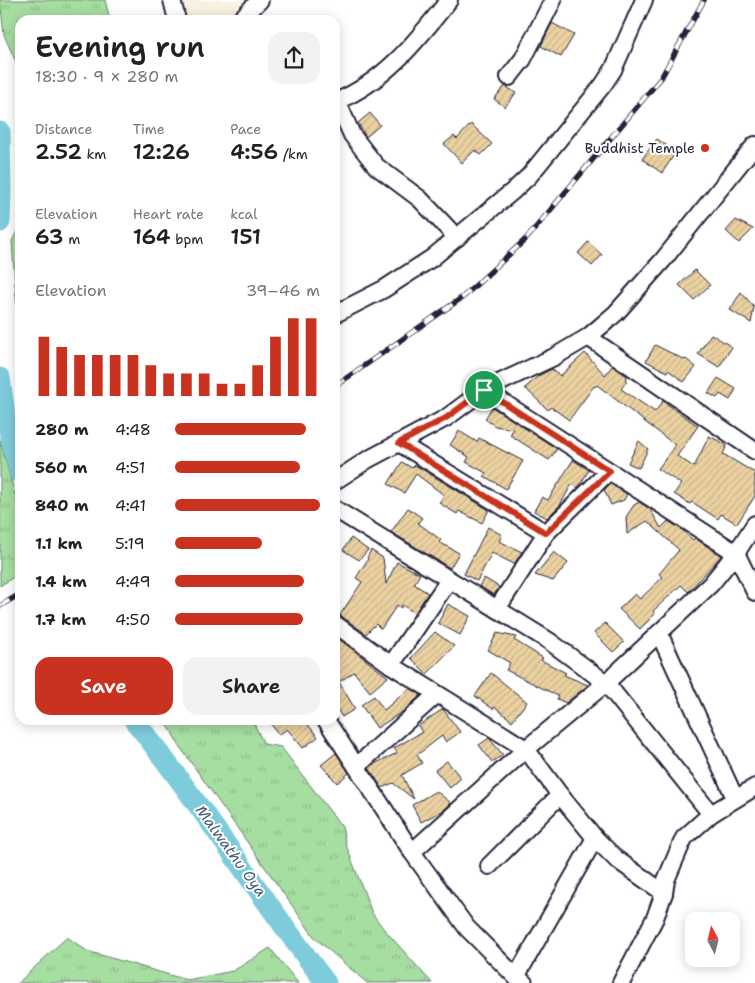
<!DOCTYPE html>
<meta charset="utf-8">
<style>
body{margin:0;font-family:"Shantell Sans",sans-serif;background:#f2f2f2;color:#202124;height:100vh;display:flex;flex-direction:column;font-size:19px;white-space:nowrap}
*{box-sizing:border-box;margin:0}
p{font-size:16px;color:#757577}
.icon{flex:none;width:28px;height:28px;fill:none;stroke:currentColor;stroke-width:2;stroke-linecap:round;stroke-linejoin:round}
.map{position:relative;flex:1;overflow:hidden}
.sheet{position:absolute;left:15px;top:15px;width:325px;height:710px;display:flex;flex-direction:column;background:#fff;border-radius:15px;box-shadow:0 2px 12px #0003}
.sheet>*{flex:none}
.needle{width:32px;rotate:353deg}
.tools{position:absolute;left:685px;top:912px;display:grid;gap:10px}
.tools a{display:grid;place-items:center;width:55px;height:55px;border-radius:10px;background:#fff;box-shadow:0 2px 12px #0003;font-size:25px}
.pin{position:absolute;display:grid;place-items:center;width:42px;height:42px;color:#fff;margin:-21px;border:2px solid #fff;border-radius:50%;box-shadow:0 1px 5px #0007}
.round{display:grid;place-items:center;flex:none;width:52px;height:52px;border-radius:15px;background:#f2f2f2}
.overview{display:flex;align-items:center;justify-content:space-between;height:85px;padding:0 20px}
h1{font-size:28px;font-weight:600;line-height:38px}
.stats{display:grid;grid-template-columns:repeat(3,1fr);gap:8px;height:85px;padding:5px 20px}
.stats div{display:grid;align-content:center}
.stats b{font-size:21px;font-weight:600}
.stats small{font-size:14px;font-weight:400}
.stats p{font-size:14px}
.chart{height:140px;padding:10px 20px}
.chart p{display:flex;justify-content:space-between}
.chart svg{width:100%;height:90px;margin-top:5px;stroke:#c8321e;stroke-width:6}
.cta{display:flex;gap:10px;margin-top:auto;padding:10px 20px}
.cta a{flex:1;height:58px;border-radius:15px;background:#c8321e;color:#fff;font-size:20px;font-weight:600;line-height:58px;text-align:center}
.cta a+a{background:#f2f2f2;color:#202124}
ul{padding:0 20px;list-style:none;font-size:16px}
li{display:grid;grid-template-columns:80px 60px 1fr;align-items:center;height:38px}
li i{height:12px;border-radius:6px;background:#c8321e}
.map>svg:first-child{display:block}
</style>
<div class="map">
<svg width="755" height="983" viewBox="0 0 755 983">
<defs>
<pattern id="grass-tufts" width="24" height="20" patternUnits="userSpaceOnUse" patternTransform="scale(1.25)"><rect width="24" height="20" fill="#a6dda1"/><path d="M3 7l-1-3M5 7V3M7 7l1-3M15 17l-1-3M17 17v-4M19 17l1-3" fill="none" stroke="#8fbd8c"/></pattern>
<pattern id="building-hatch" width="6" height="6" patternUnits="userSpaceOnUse" patternTransform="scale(1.25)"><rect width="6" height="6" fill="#ecd2a1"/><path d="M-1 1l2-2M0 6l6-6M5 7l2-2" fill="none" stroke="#cab48c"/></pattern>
</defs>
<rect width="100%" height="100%" fill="#fff"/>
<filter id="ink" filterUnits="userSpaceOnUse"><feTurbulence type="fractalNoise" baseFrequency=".02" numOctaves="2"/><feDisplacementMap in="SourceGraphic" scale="10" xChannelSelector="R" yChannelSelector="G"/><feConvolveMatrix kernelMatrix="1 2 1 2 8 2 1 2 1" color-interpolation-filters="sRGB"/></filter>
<g filter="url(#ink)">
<!-- built -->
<polygon fill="#f9f2e3" points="183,0 245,0 225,20 187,20"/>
<!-- grass -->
<g fill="url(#grass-tufts)" stroke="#64806e">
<polygon points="0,0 105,0 110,20 20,20 20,71 4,35"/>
<polygon points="20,225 20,355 12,241"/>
<polygon points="0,440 20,513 20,573 0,586"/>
<polygon points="165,720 252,720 264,744 281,747 342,827 346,845 372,913 383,928 432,983 367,983 315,938 180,747"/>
<polygon points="67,937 87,951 187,980 233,971 270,948 298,983 18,983"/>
</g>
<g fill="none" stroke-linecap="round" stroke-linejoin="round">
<!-- river -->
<g stroke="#7dcbdb" stroke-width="21">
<polyline points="0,132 1,192 0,222"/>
<polyline points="0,378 5,415 20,474"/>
<path d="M134,720C202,805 260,897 326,983"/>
</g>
</g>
<!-- building -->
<g fill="url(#building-hatch)" stroke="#22223b">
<polygon points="552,23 574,35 561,57 541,46"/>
<polygon points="505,86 516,93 505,107 494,99"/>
<polygon points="370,113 380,125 366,137 358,123"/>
<polygon points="471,124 492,144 481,155 475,150 462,163 444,144 454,136 457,139"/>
<polygon points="657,139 676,152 662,173 642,159"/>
<polygon points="736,220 753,229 739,243 726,231"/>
<polygon points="588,242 602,255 592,266 578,253"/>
<polygon points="695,270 710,285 694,300 679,285"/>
<polygon points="741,292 754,307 751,323 730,310"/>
<polygon points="711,334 732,347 719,367 698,354"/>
<polygon points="655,345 685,360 686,359 696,367 684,382 668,370 667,372 646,361"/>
<polygon points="585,353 605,375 612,366 627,376 626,382 621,389 655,412 663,401 698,426 677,456 694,467 709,436 727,445 723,454 755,473 755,496 737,524 721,514 718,519 692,502 690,504 674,494 681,484 658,469 675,445 597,385 595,387 594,386 569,420 551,407 548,410 525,388 538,376 552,369 560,376"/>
<polygon points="718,378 736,389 730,400 720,394 717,398 708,393"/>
<polygon points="492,407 557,449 549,460 510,435 513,429 495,426 485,419"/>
<polygon points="459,431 477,442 479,438 523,461 506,489 484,476 486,473 466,462 469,457 450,445"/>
<polygon points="639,441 648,449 639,468 628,463"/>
<polygon points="573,460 589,470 578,488 572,484 560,505 547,518 534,511 542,497 548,500"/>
<polygon points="402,462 412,468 415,465 489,510 482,523 459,511 457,514 439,503 444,495 416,474 404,493 388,484"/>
<polygon points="610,484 627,494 624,500 611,505 604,490"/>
<polygon points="639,502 650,509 661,528 668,521 681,529 693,540 695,538 721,556 688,592 681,585 653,611 655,614 640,629 619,609 635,594 640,599 663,577 659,574 679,550 647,521 627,534 626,517 634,505"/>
<polygon points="408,508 422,518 418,523 441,540 439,542 459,553 450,568 391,532"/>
<polygon points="488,527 502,535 499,541 522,552 514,564 492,553 477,581 464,574"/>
<polygon points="351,538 368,550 359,560 343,550"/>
<polygon points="371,550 383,558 386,584 397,562 420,574 414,584 428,593 415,613 402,605 401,608 397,605 381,629 376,624 366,634 340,615 362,582 356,578 368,559 367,558"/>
<polygon points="554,552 568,563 553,581 535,575"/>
<polygon points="484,578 499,587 494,595 479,586"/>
<polygon points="448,604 470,616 460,635 438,623"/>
<polygon points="605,623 624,642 613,652 594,633"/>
<polygon points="435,632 454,646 427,674 411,658"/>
<polygon points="497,633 516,637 514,640 543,658 541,660 566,673 564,675 588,685 566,703 557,699 558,696 506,670 510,663 488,650"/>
<polygon points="335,636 388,677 370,692 354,672 339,682 355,709 342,717 335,706"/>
<polygon points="491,673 527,702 512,721 495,707 493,709 475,696"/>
<polygon points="410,688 421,695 402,712 377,728 361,705 374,696 384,710"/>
<polygon points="443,709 460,732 446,742 442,736 417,755 422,763 402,775 414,799 393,783 382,788 369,768 374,764 397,753 394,748 422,732 418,726"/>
<polygon points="268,720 304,720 318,737 303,748 287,729 279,735"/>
<polygon points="489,738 503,755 492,762 479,745"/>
<polygon points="336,753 349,773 337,783 321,765"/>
<polygon points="447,761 461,778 450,788 435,770"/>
<polygon points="436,791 451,803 444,810 421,822 412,805"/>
</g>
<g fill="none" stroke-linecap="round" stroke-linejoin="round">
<defs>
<g id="minor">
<polyline points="172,0 177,20"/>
<polyline points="240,20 260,0"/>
<polyline points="509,77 523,59 553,0"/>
<polyline points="337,101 352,135 376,166 420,199 457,238"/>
<path d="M335,102C384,82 417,41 449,0"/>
<polyline points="335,314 384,289 432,258 513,191 529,176 603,85 613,70 644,0"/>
<polyline points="588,337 755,451"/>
<polyline points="484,390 736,553 755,592"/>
<polyline points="399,443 546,533"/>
<polyline points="335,481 367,460 446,418 484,390 554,357 588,337 601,326 616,313 663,260 755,145"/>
<polyline points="335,509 549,641 606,683 711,814"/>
<polyline points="497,609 546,533 609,471"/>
<polyline points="335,624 391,665 526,749 560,795 595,838 616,859 664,893"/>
<polyline points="659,633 735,798"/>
<polyline points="391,665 449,580"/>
<polyline points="326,720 412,852"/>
<polyline points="357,766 437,694"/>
<polyline points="489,866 560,795"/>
<polyline points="516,977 595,838"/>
<polyline points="524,983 516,977 467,928 412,852 526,749 606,683 711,584 736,553 755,524"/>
<polyline points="621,983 655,918 664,893 666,880 684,838 711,814 755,787"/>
</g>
</defs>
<!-- minor casing -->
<use href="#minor" stroke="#22223b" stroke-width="20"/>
<!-- minor -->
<use href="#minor" stroke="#fff" stroke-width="16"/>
<defs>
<g id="rail">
<polyline points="335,386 463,297 527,238 661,78 704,0"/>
<polyline points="0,606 20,594"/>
</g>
</defs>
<!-- rail casing -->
<use href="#rail" stroke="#22223b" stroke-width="5.5"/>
<!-- rail -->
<use href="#rail" stroke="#fff" stroke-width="4" stroke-dasharray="11" stroke-linecap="butt"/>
</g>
</g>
<g fill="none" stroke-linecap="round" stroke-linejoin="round" filter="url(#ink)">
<defs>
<polygon id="route" points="484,390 610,471 546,533 399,443 446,418"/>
</defs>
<!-- route casing -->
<use href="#route" stroke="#fff" stroke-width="10"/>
<!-- route -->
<use href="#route" stroke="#c8321e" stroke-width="6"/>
</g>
<!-- markers -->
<circle fill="#c8321e" stroke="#fff" stroke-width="2" cx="705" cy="148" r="5"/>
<g text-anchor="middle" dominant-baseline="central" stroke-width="4" stroke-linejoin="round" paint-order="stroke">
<!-- poi labels -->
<g font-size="14" fill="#22223b" stroke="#fff" text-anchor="end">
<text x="695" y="148">Buddhist Temple</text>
</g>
<!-- water labels -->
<g font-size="15" font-style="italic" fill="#425d73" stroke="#fff">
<text transform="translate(231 851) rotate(54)">Malwathu Oya</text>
</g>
</g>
</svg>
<div class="tools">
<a><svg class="needle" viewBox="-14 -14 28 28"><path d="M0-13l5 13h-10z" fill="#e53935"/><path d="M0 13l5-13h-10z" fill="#757577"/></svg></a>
</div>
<div class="pin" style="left:484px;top:390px;background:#1e9e55"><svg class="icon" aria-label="arrive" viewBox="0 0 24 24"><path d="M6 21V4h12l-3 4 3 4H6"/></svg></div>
<section class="sheet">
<div class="overview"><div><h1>Evening run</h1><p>18:30 · 9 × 280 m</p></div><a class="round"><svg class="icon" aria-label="share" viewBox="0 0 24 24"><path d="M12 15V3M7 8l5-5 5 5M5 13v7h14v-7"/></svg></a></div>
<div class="stats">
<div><p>Distance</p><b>2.52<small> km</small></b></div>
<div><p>Time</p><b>12:26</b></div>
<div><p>Pace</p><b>4:56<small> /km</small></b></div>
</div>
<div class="stats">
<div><p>Elevation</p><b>63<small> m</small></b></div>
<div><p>Heart rate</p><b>164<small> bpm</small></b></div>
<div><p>kcal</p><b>151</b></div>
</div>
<div class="chart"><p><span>Elevation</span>39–46 m</p>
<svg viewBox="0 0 160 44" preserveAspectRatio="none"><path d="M5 44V15M15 44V20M25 44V24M35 44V24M45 44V24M55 44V24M65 44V29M75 44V33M85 44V33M95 44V33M105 44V38M115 44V38M125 44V29M135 44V15M145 44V6M155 44V6"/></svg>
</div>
<ul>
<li><b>280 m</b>4:48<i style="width:90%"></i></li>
<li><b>560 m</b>4:51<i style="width:86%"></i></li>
<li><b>840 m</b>4:41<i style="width:100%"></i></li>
<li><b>1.1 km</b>5:19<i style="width:60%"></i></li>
<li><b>1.4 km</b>4:49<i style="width:89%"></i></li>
<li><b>1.7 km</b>4:50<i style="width:88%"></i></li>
</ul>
<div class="cta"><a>Save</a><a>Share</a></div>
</section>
</div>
